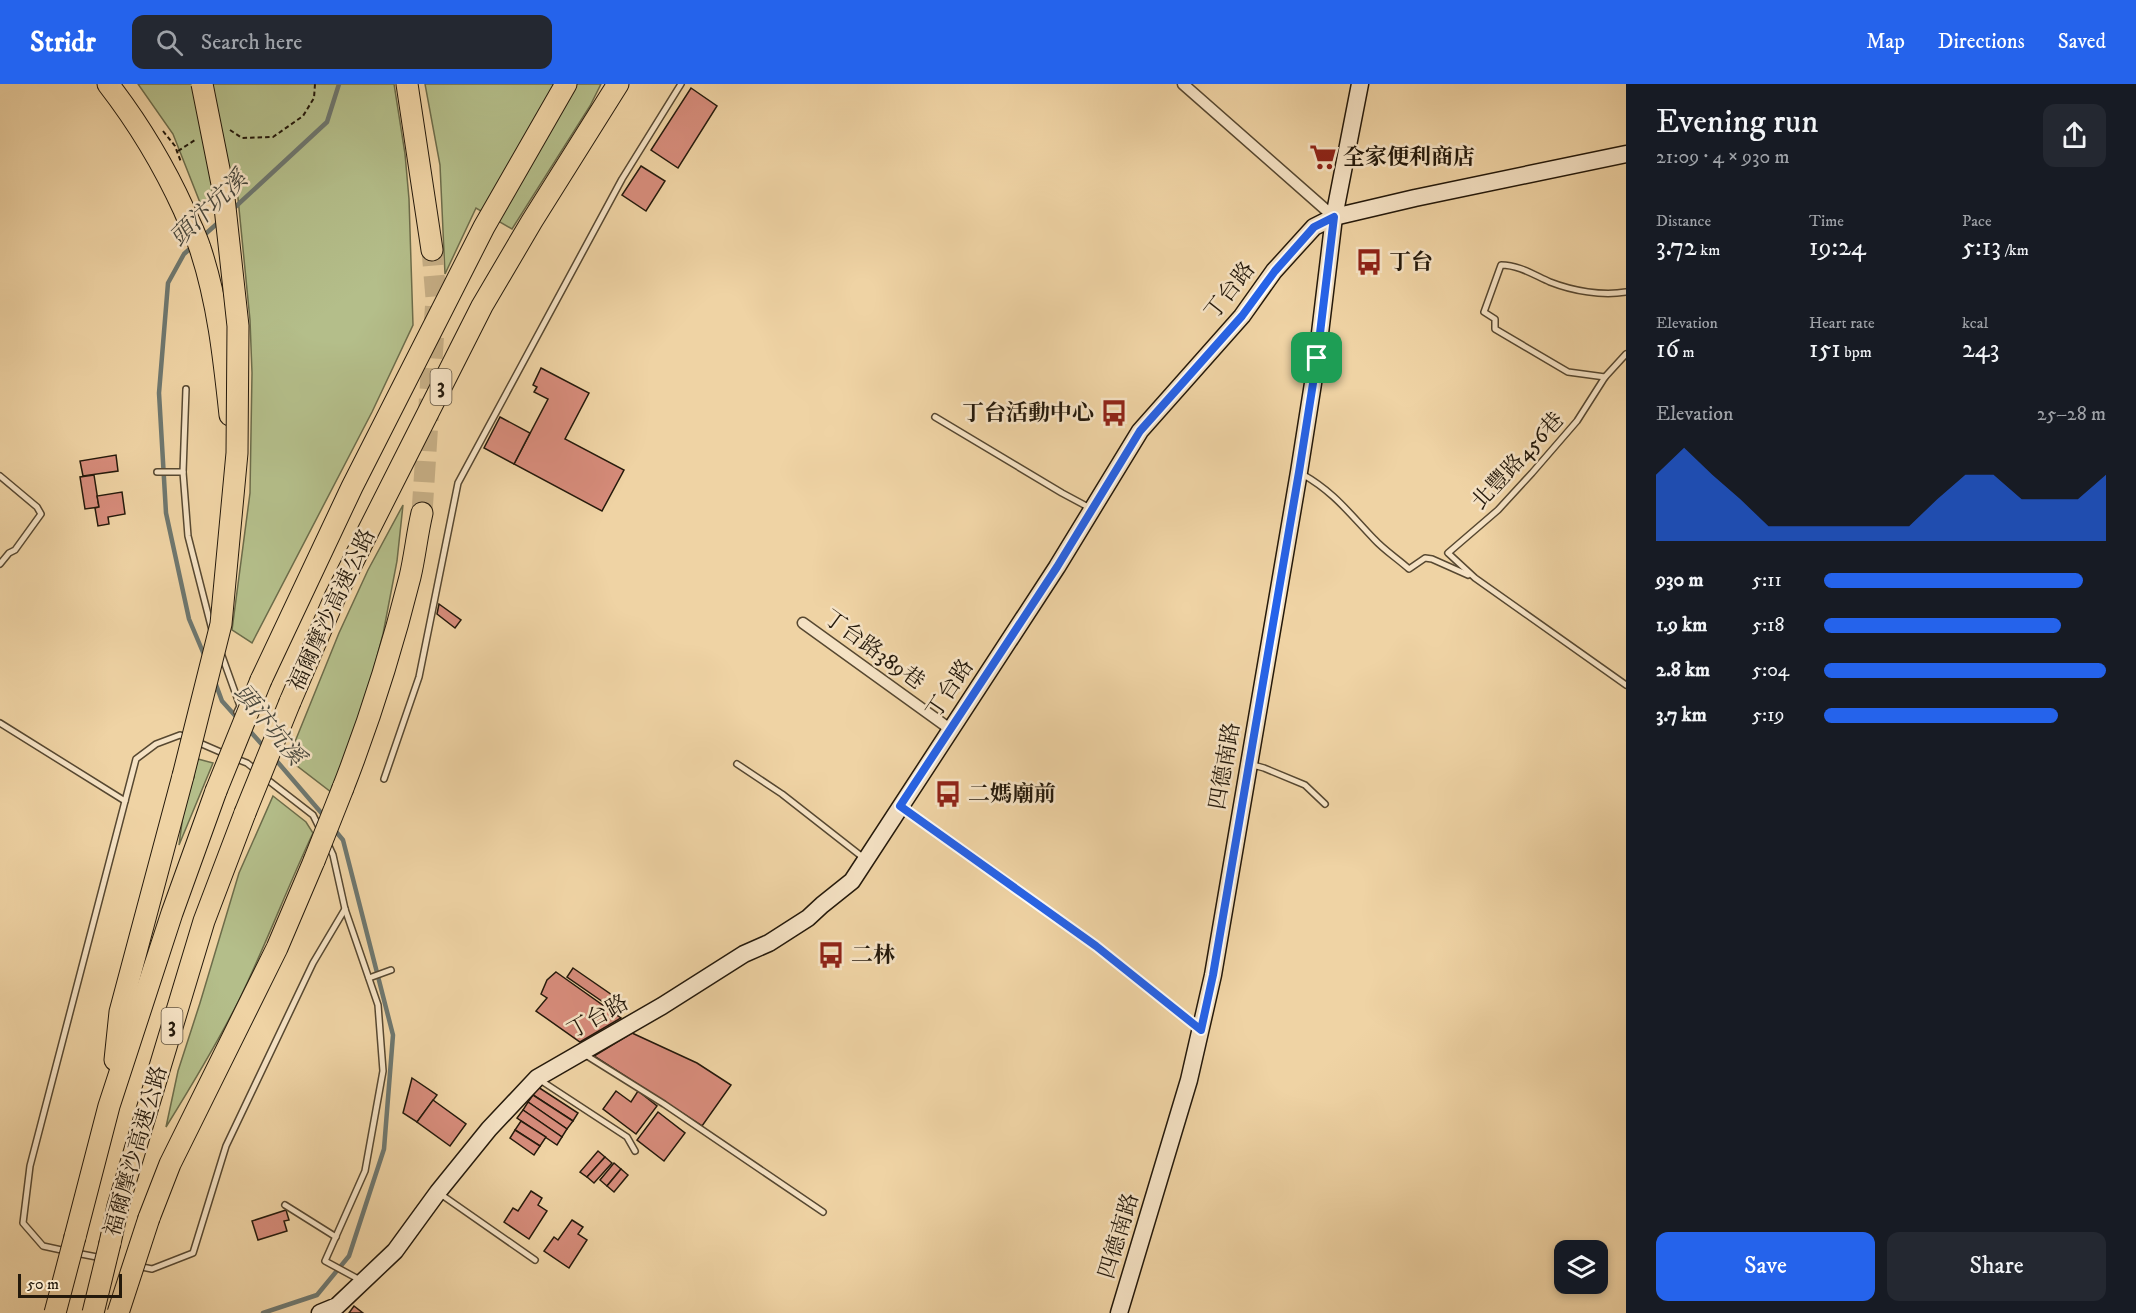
<!DOCTYPE html>
<meta charset="utf-8">
<style>
body{margin:0;font-family:"IM FELL DW Pica","Noto Serif TC",serif;background:#242831;color:#f1f3f6;height:100vh;display:flex;flex-direction:column;font-size:22px;white-space:nowrap}
*{box-sizing:border-box;margin:0}
p{font-size:20px;color:#9ea1a6}
.icon{flex:none;width:33px;height:33px;fill:none;stroke:currentColor;stroke-width:2;stroke-linecap:round;stroke-linejoin:round}
.map{position:relative;flex:1;overflow:hidden}
.sheet{display:flex;flex-direction:column;background:#171b24;width:510px}
.sheet>*{flex:none}
.controls{position:absolute;left:1554px;top:1156px;display:grid;gap:12px}
.controls a{display:grid;place-items:center;width:54px;height:54px;border-radius:12px;background:#171b24;box-shadow:0 3px 9px #0003;font-size:30px}
.scale{position:absolute;left:18px;bottom:15px;width:104px;box-sizing:border-box;padding-left:6px;border:3px solid #24190b;border-top:0;font-size:16px;line-height:21px;white-space:nowrap;color:#24190b;-webkit-text-stroke:4px #f5e2c4;paint-order:stroke}
.pin{position:absolute;display:grid;place-items:center;width:51px;height:51px;color:#fff;margin:-26px;border-radius:12px;box-shadow:0 3px 9px #0006}
.round{display:grid;place-items:center;flex:none;width:63px;height:63px;border-radius:12px;background:#242831}
.headline{display:flex;align-items:center;justify-content:space-between;height:102px;padding:0 30px}
h1{font-size:33px;font-weight:600;line-height:45px}
.stats{display:grid;grid-template-columns:repeat(3,1fr);gap:9px;height:102px;padding:6px 30px}
.stats div{display:grid;align-content:center}
.stats b{font-size:26px;font-weight:600}
.stats small{font-size:16px;font-weight:400}
.stats p{font-size:16px}
.chart{height:168px;padding:12px 30px}
.chart p{display:flex;justify-content:space-between}
.chart svg{width:100%;height:108px;margin-top:6px;fill:#2563eb;opacity:.7}
.primary-button{display:flex;gap:12px;margin-top:auto;padding:12px 30px}
.primary-button a{flex:1;height:69px;border-radius:12px;background:#2563eb;color:#fff;font-size:24px;font-weight:600;line-height:69px;text-align:center}
.primary-button a+a{background:#242831;color:#f1f3f6}
ul{padding:0 30px;list-style:none;font-size:20px}
li{display:grid;grid-template-columns:96px 72px 1fr;align-items:center;height:45px}
li i{height:15px;border-radius:8px;background:#2563eb}
header{display:flex;align-items:center;gap:36px;box-sizing:border-box;height:84px;padding:0 30px;background:#2563eb;color:#fff}
header strong{font-size:28px}
nav{display:flex;gap:33px;margin-inline-start:auto;font-size:21px}
.search{width:420px;height:54px;background:#242831;display:flex;align-items:center;gap:15px;box-sizing:border-box;padding:0 21px;border-radius:12px;color:#9ea1a6;font-size:22px}
main{display:flex;flex:1;min-height:0}
.map>svg:first-child{display:block}
</style>
<header>
<strong>Stridr</strong>
<div class="search"><svg class="icon" aria-label="search" viewBox="0 0 24 24"><circle cx="10" cy="10" r="6"/><path d="M15 15l6 6"/></svg>Search here</div>
<nav><a>Map</a><a>Directions</a><a>Saved</a></nav>
</header>
<main>
<div class="map">
<svg width="1626" height="1229" viewBox="0 0 1626 1229">
<rect width="100%" height="100%" fill="#efd3a4"/>
<filter id="stains"><feTurbulence type="fractalNoise" baseFrequency=".00333" numOctaves="4"/><feColorMatrix values="0 0 0 0 .2 0 0 0 0 .09 0 0 0 0 .02 0 0 0 .5 -.17"/></filter>
<radialGradient id="worn" r=".72"><stop offset=".6" stop-color="#630" stop-opacity="0"/><stop offset="1" stop-color="#630" stop-opacity=".3"/></radialGradient>
<!-- green -->
<g fill="#b4be8a" stroke="#6c6c4a" stroke-width="1.5">
<polygon points="138,0 394,0 405,70 409,115 413,241 372,328 252,559 232,546 250,409 252,289 250,236 236,94 201,121 173,50"/>
<polygon points="425,0 601,0 590,22 512,145 476,124 445,190 440,81"/>
<polygon points="403,421 397,477 383,550 362,631 331,708 288,675 339,549 368,486"/>
<polygon points="198,675 213,679 179,761 183,731"/>
<path d="M273,712L306,738L313,749C287,804 266,861 239,916C217,960 192,1001 166,1043L178,987L200,919L239,789Z"/>
</g>
<g fill="none" stroke-linecap="round" stroke-linejoin="round">
<!-- stream -->
<g stroke="#6e776f" stroke-width="4.5">
<polyline points="233,125 327,38 339,0"/>
<polyline points="202,153 220,137"/>
<polyline points="194,161 184,170 168,199 159,309 166,429 189,535 205,573"/>
<polyline points="215,598 222,617 239,636"/>
<polyline points="249,646 265,664"/>
<polyline points="275,675 324,732"/>
<polyline points="263,1229 317,1211 349,1172 384,1065 393,951 343,756 333,744"/>
</g>
</g>
<!-- building -->
<g fill="#d78c7b" stroke="#24190b" stroke-width="1.5">
<polygon points="691,4 717,22 678,84 651,66"/>
<polygon points="641,82 665,97 646,127 622,111"/>
<polygon points="541,284 589,309 565,355 624,386 602,427 514,380 548,315 534,308 537,303 533,301"/>
<polygon points="500,333 530,349 514,380 484,364"/>
<polygon points="116,371 118,387 83,392 80,377"/>
<polygon points="94,391 99,423 85,425 80,393"/>
<polygon points="122,408 125,430 108,433 109,440 98,442 95,424 99,423 97,412"/>
<polygon points="439,520 461,536 455,544 437,530"/>
<polygon points="573,884 625,920 619,929 567,893"/>
<polygon points="556,888 621,934 580,958 536,927 547,914 541,910 547,896"/>
<polygon points="632,949 697,979 731,1001 702,1042 594,972"/>
<polygon points="412,994 437,1011 417,1038 403,1029"/>
<polygon points="538,1003 578,1029 573,1037 533,1011"/>
<polygon points="616,1007 631,1018 638,1007 657,1022 636,1050 603,1025"/>
<polygon points="533,1011 573,1037 567,1045 528,1018"/>
<polygon points="433,1016 466,1040 450,1062 417,1038"/>
<polygon points="528,1018 567,1045 562,1053 523,1026"/>
<polygon points="523,1026 562,1053 557,1061 517,1034"/>
<polygon points="658,1028 685,1049 664,1077 637,1056"/>
<polygon points="521,1037 546,1053 540,1062 515,1046"/>
<polygon points="515,1046 540,1062 534,1071 510,1054"/>
<polygon points="598,1067 605,1073 587,1093 580,1088"/>
<polygon points="605,1073 612,1079 594,1099 587,1093"/>
<polygon points="614,1079 621,1085 607,1102 600,1096"/>
<polygon points="621,1085 628,1091 614,1108 607,1102"/>
<polygon points="531,1107 542,1114 538,1121 547,1127 529,1155 504,1138 513,1124 518,1127"/>
<polygon points="286,1126 289,1136 284,1137 287,1147 258,1156 252,1137"/>
<polygon points="572,1136 583,1143 578,1150 587,1156 569,1184 544,1167 554,1153 558,1156"/>
<polygon points="354,1222 363,1229 349,1229"/>
</g>
<g fill="none" stroke-linecap="round" stroke-linejoin="round">
<!-- highway-tunnel -->
<polyline stroke="#c6ae85" stroke-width="21" stroke-dasharray="21 10" stroke-linecap="butt" points="422,429 436,214 432,166"/>
<defs>
<g id="lane">
<polyline points="1626,270 1605,293 1577,337 1532,389 1498,426 1448,469 1475,494 1626,601"/>
<path d="M1605,293L1568,288L1495,245V235L1484,228L1501,181C1519,181 1534,191 1550,198C1573,207 1602,212 1626,208"/>
<polyline points="186,305 183,388 188,452 212,546"/>
<polyline points="935,333 1062,409 1090,424"/>
<polyline points="157,388 183,388"/>
<path d="M1302,390C1334,408 1349,429 1374,455C1384,466 1398,475 1409,485L1425,474L1432,475L1468,491"/>
<polyline points="0,392 37,423 41,430 15,466 9,469 0,480"/>
<polyline points="221,569 240,622 237,628"/>
<polyline points="0,639 125,717"/>
<polyline points="195,657 225,670"/>
<polyline points="234,674 247,679 257,687"/>
<polyline points="737,680 782,710 865,775"/>
<polyline points="1253,681 1264,684 1305,701 1325,720"/>
<polyline points="264,693 313,731 320,745"/>
<polyline points="384,695 419,593 458,399 622,95 681,0"/>
<polyline points="902,723 1096,862 1197,943"/>
<polyline points="327,758 333,771 345,825 378,921 383,987 365,1087 325,1177 360,1196"/>
<polyline points="369,894 391,886"/>
<polyline points="584,970 664,1020 823,1128"/>
<polyline points="540,996 627,1053 635,1067"/>
<polyline points="439,1109 535,1176"/>
<polyline points="285,1121 336,1153"/>
<polyline points="66,1167 43,1162 23,1139 30,1082 136,675 156,660 180,651 187,654"/>
<polyline points="76,1169 102,1174"/>
<polyline points="137,1182 152,1185 193,1169 226,1062 313,879 345,825"/>
</g>
<g id="street">
<polyline points="1183,0 1334,133"/>
<polyline points="803,539 950,645"/>
</g>
<g id="secondary">
<polyline points="320,1229 337,1222 395,1167 438,1108 489,1045 537,994 662,922 744,870 769,859 808,834 822,821 852,797 1057,483 1140,347 1242,232 1274,187 1314,143 1334,133 1415,114 1626,70"/>
<polyline points="1119,1229 1189,996 1213,891 1299,388 1317,274 1334,133 1360,0"/>
</g>
<g id="highway">
<path d="M108,0C139,40 163,80 184,126C189,138 196,151 200,164C218,218 224,275 230,331"/>
<polyline points="407,0 432,166"/>
<polyline points="261,596 352,403 484,143 566,0"/>
<polyline points="290,618 335,513 482,222 532,137 618,0"/>
<path d="M343,704C370,635 392,565 410,493C415,472 417,450 422,429"/>
<polyline points="115,976 120,928 183,692"/>
<polyline points="149,1134 170,1080 277,864 314,777"/>
<polyline points="75,1153 109,1022 172,829 216,707"/>
<polyline points="110,1159 118,1122 204,837 245,729"/>
</g>
</defs>
<!-- lane casing -->
<use href="#lane" stroke="#574831" stroke-width="8"/>
<!-- street casing -->
<use href="#street" stroke="#574831" stroke-width="13"/>
<!-- secondary casing -->
<use href="#secondary" stroke="#24190b" stroke-width="19"/>
<!-- highway casing -->
<use href="#highway" stroke="#24190b" stroke-width="23"/>
<!-- path -->
<g stroke="#24190b" stroke-width="2" stroke-dasharray="4.5 3" stroke-linecap="butt">
<polyline points="230,46 242,54 273,53 303,32 314,14 315,0"/>
<polyline points="163,47 175,62 181,78"/>
<polyline points="178,67 195,56"/>
</g>
<!-- lane -->
<use href="#lane" stroke="#f5e2c4" stroke-width="5"/>
<!-- street -->
<use href="#street" stroke="#f5e2c4" stroke-width="10"/>
<!-- secondary -->
<use href="#secondary" stroke="#f5e2c4" stroke-width="16"/>
<!-- highway -->
<use href="#highway" stroke="#efd3a4" stroke-width="21"/>
<defs>
<g id="highway-bridge">
<polyline points="183,692 221,540 237,369 238,242 223,105 202,0"/>
<polyline points="216,707 261,596"/>
<polyline points="245,729 290,618"/>
<polyline points="314,777 343,704"/>
<polyline points="55,1229 75,1153"/>
<polyline points="93,1229 110,1159"/>
<polyline points="118,1229 149,1134"/>
</g>
</defs>
<!-- highway-bridge casing -->
<use href="#highway-bridge" stroke="#24190b" stroke-width="23" stroke-linecap="butt"/>
<!-- highway-bridge -->
<use href="#highway-bridge" stroke="#efd3a4" stroke-width="21"/>
</g>
<g fill="none" stroke-linecap="round" stroke-linejoin="round">
<defs>
<polygon id="route" points="1334,133 1317,274 1299,388 1213,891 1201,946 1096,862 900,722 1057,483 1140,347 1242,232 1275,187 1314,143"/>
</defs>
<!-- route casing -->
<use href="#route" stroke="#fff" stroke-width="12"/>
<!-- route -->
<use href="#route" stroke="#2563eb" stroke-width="8"/>
</g>
<!-- icons -->
<defs>
<symbol id="supermarket-bare" viewBox="-9 -9 18 18"><path d="M-6-5.5h2.5l.6 2H6L4.5 2H-2.5L-4.4-4H-6ZM-1.5 3.2a1.3 1.3 0 1 0 .1 0ZM3 3.2a1.3 1.3 0 1 0 .1 0Z" fill="#8f2418" stroke="#f5e2c4" stroke-width="2.5" paint-order="stroke"/></symbol>
<symbol id="bus-bare" viewBox="-9 -9 18 18"><path d="M-5-6H5V4H4V6H2V4H-2V6H-4V4H-5ZM-3.5-4V0h7V-4ZM-3.5 1.2v1.5H-2V1.2ZM2 1.2v1.5H3.5V1.2Z" fill="#8f2418" stroke="#f5e2c4" stroke-width="2.5" paint-order="stroke"/></symbol>
</defs>
<g fill-rule="evenodd">
<use href="#supermarket-bare" x="1304" y="54" width="38" height="38"/>
<use href="#bus-bare" x="1350" y="159" width="38" height="38"/>
<use href="#bus-bare" x="1095" y="310" width="38" height="38"/>
<use href="#bus-bare" x="929" y="691" width="38" height="38"/>
<use href="#bus-bare" x="812" y="852" width="38" height="38"/>
</g>
<g text-anchor="middle" dominant-baseline="central" stroke-width="5" stroke-linejoin="round" paint-order="stroke">
<!-- shield labels -->
<g fill="#f5e2c4" stroke="#635542" stroke-width="1.5">
<rect x="430.5" y="285" width="21" height="36" rx="4.5"/>
<rect x="161.5" y="924" width="21" height="36" rx="4.5"/>
</g>
<g font-size="21" font-weight="bold" fill="#24190b">
<text x="441" y="303">3</text>
<text x="172" y="942">3</text>
</g>
<!-- poi labels -->
<g font-size="22" font-weight="bold" fill="#24190b" stroke="#f5e2c4" text-anchor="start">
<text x="1343" y="73">全家便利商店</text>
<text x="1389" y="178">丁台</text>
<text x="1094" y="329" text-anchor="end">丁台活動中心</text>
<text x="968" y="710">二媽廟前</text>
<text x="851" y="871">二林</text>
</g>
<!-- street labels -->
<g font-size="22" fill="#24190b" stroke="#f5e2c4">
<text transform="translate(1230 207) rotate(-52)">丁台路</text>
<text transform="translate(1518 377) rotate(-47)">北豐路456巷</text>
<text transform="translate(332 526) rotate(-65)">福爾摩沙高速公路</text>
<text transform="translate(874 566) rotate(36)">丁台路389巷</text>
<text transform="translate(950 605) rotate(-56)">丁台路</text>
<text transform="translate(1225 682) rotate(-80)">四德南路</text>
<text transform="translate(598 933) rotate(-29)">丁台路</text>
<text transform="translate(136 1067) rotate(-74)">福爾摩沙高速公路</text>
<text transform="translate(1119 1152) rotate(-73)">四德南路</text>
</g>
<!-- water labels -->
<g font-size="24" font-style="italic" fill="#49483d" stroke="#f5e2c4">
<text transform="translate(209 125) rotate(-44)">頭汴坑溪</text>
<text transform="translate(269 641) rotate(51)">頭汴坑溪</text>
</g>
</g>
<rect width="100%" height="100%" filter="url(#stains)"/>
<rect width="100%" height="100%" fill="url(#worn)"/>
</svg>
<div class="controls">
<a><svg class="icon" aria-label="layers" viewBox="0 0 24 24"><path d="M12 4l9 5-9 5-9-5zM3 14l9 5 9-5"/></svg></a>
</div>
<div class="scale">50 m</div>
<div class="pin" style="left:1317px;top:274px;background:#1e9e55"><svg class="icon" aria-label="arrive" viewBox="0 0 24 24"><path d="M6 21V4h12l-3 4 3 4H6"/></svg></div>
</div>
<section class="sheet">
<div class="headline"><div><h1>Evening run</h1><p>21:09 · 4 × 930 m</p></div><a class="round"><svg class="icon" aria-label="share" viewBox="0 0 24 24"><path d="M12 15V3M7 8l5-5 5 5M5 13v7h14v-7"/></svg></a></div>
<div class="stats">
<div><p>Distance</p><b>3.72<small> km</small></b></div>
<div><p>Time</p><b>19:24</b></div>
<div><p>Pace</p><b>5:13<small> /km</small></b></div>
</div>
<div class="stats">
<div><p>Elevation</p><b>16<small> m</small></b></div>
<div><p>Heart rate</p><b>151<small> bpm</small></b></div>
<div><p>kcal</p><b>243</b></div>
</div>
<div class="chart"><p><span>Elevation</span>25–28 m</p>
<svg viewBox="0 0 160 44" preserveAspectRatio="none"><path d="M0 44V17L10 6L20 17L30 27L40 38L50 38L60 38L70 38L80 38L90 38L100 27L110 17L120 17L130 27L140 27L150 27L160 17V44z"/></svg>
</div>
<ul>
<li><b>930 m</b>5:11<i style="width:92%"></i></li>
<li><b>1.9 km</b>5:18<i style="width:84%"></i></li>
<li><b>2.8 km</b>5:04<i style="width:100%"></i></li>
<li><b>3.7 km</b>5:19<i style="width:83%"></i></li>
</ul>
<div class="primary-button"><a>Save</a><a>Share</a></div>
</section>
</main>
